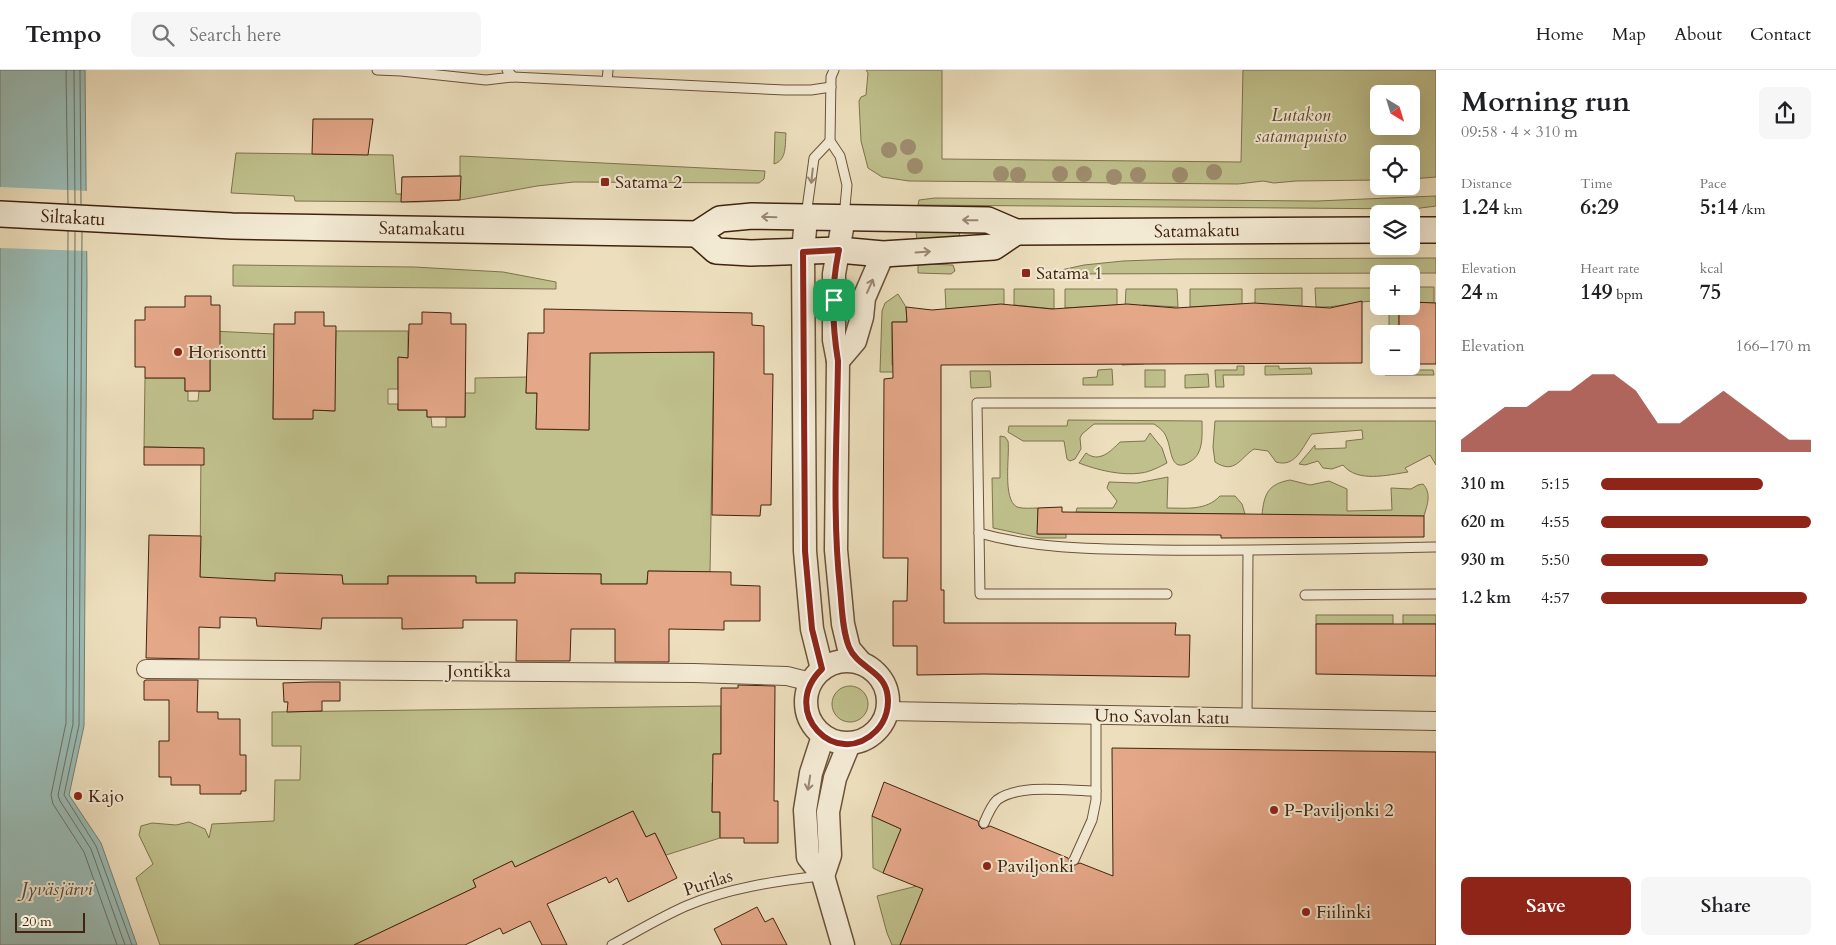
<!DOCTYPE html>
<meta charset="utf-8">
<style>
body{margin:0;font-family:Cardo,serif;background:#f6f6f6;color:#202124;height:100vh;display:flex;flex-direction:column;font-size:19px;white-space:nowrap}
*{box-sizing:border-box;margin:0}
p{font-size:16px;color:#757577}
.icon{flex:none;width:28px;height:28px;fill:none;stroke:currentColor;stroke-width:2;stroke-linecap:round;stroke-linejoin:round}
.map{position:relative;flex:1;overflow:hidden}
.side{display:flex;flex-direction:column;background:#fff;width:400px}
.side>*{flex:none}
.needle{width:32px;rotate:142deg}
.tools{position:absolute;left:1370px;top:15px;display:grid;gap:10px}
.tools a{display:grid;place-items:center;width:50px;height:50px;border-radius:8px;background:#fff;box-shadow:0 5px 20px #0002;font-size:25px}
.scale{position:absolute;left:15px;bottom:12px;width:70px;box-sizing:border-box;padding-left:5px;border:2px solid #41230f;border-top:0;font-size:14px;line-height:18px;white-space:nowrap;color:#41230f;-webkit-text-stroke:4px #f3ead4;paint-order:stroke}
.pin{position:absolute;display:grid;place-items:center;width:42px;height:42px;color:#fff;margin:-21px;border-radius:10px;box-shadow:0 2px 8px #0006}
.round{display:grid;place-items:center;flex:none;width:52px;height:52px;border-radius:8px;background:#f6f6f6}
.headline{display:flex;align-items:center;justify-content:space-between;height:85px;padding:0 25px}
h1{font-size:28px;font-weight:600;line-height:38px}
.metrics{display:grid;grid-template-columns:repeat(3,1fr);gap:8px;height:85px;padding:5px 25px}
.metrics div{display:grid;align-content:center}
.metrics b{font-size:21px;font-weight:600}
.metrics small{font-size:14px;font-weight:400}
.metrics p{font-size:14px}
.chart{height:140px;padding:10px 25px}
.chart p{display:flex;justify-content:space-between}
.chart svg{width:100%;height:90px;margin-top:5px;fill:#8f2418;opacity:.7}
.cta{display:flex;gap:10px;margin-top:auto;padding:10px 25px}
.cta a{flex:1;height:58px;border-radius:8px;background:#8f2418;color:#fff;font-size:20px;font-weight:600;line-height:58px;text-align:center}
.cta a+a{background:#f6f6f6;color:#202124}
ul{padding:0 25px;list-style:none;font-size:16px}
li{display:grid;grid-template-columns:80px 60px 1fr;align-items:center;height:38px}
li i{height:12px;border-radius:6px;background:#8f2418}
header{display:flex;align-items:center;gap:30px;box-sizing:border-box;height:70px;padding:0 25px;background:#fff;border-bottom:1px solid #e0e0e0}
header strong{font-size:24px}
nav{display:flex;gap:28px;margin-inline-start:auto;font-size:18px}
.search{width:350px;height:45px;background:#f6f6f6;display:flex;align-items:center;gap:12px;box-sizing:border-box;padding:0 18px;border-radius:8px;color:#757577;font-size:19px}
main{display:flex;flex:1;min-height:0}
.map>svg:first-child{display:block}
</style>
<header>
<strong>Tempo</strong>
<div class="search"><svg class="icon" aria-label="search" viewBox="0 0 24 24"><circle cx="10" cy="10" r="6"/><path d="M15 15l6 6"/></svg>Search here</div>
<nav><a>Home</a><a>Map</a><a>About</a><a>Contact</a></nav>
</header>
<main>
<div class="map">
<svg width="1436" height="875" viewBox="0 0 1436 875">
<rect width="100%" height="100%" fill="#eddfbd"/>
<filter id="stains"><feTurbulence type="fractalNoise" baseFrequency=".004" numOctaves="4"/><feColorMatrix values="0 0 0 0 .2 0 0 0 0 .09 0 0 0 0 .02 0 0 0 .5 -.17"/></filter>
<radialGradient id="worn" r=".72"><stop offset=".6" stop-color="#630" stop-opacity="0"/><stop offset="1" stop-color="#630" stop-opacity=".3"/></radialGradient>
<!-- green -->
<g fill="#bfc08c" stroke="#80724e" fill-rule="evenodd">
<path d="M866,0H942V89L1241,92L1243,0H1436V107L1411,109V84H1379V110L1296,111L1274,113L1263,111L1238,114L909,111L882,107L868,98L861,71L859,31L861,27L866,25L868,3ZM1379,24H1411V56H1379Z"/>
<path d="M775,62L786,63C785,75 787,90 774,94Z"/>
<polygon points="236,83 393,85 396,124 402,124 402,107 460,106 460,86 765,101 764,109 759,113 574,112 537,116 460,130 417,132 295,131 294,126 231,123"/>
<polygon points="1436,126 1436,136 1413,139 918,135 919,130 935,128 1317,131"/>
<polygon points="955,160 960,162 959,167 917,171 916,161"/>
<polygon points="1436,188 1436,203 1043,204 1084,195 1123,191 1178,189"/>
<polygon points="926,194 953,195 955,201 951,204 918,203 918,195"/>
<polygon points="233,195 414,197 503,202 556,212 556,219 233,216"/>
<polygon points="1411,217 1434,217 1434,233 1411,232"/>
<polygon points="1302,218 1302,236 1255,234 1255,219"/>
<path d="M1315,218H1373V231C1354,232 1335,238 1316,237Z"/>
<polygon points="945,219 1004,219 1004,235 946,239"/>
<polygon points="1014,219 1054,219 1054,239 1014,235"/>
<polygon points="1065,219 1117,219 1117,235 1065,238"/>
<polygon points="1126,219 1177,219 1178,237 1143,235 1144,294 1122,295"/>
<polygon points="1190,219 1242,219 1242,234 1190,237"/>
<polygon points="898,224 906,237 907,252 892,252 892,295 916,302 880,302 882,241 885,233"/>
<polygon points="1389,236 1399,236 1399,259 1389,260"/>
<polygon points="211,261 274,264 273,349 312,349 313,340 334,341 336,261 408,261 408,288 398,288 398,319 388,319 388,334 398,334 398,340 427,340 427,347 431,347 432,357 446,357 446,347 465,347 465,323 475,323 475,308 527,307 526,323 537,323 536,359 589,360 590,283 714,282 710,502 648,501 647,514 601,514 601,504 516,503 515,513 476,513 475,506 388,506 388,515 343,515 342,505 275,511 200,508 201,378 144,377 145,308 185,308 185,321 188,321 188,331 198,331 199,321 210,321 210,288 220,288 220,277 211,277"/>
<polygon points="1237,296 1244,296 1244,305 1223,305 1224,317 1216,317 1215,300 1237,300"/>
<polygon points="1265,296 1279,296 1279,299 1311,298 1312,304 1265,305"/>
<polygon points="1385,296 1402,297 1405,300 1433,300 1434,305 1385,305"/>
<polygon points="1112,299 1113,315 1083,315 1083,308 1097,307 1098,300"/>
<rect x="1145" y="300" width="20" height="17"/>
<polygon points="970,301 990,301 991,317 971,318"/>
<polygon points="1208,304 1209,317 1185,318 1185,305"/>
<path d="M1068,350L1202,351C1202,364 1204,383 1191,391C1170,405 1172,380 1167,369C1165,362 1160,358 1154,354H1094L1082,364L1080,368L1081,379L1075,389L1070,391L1067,389L1064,371H1023L1008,362L1009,356H1067Z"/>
<path d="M1215,351H1436V395L1430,385L1405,398L1408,402C1388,405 1357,413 1343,395L1332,399L1323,398L1318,391L1305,395L1299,394L1315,375V379L1346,378V371L1363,369L1362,360L1312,364C1302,377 1296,398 1276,392L1268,381L1254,379C1240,388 1235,405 1215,392L1213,377Z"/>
<path d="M1150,363L1162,378L1167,393C1159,397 1150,402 1141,403C1122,406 1097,400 1079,393L1086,383C1099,393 1110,382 1120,372L1145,371Z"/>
<path d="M1000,366L1005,367L1008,371C1010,386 1002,429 1017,437C1023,439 1032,438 1038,438V464H1066V468H1040L993,458L992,408H1000Z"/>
<path d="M1168,407L1167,438C1186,438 1206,441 1220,426H1235L1242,434L1245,444L1076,442L1077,438H1113L1117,431L1107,418L1109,412L1137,413Z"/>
<path d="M1290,410L1310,415L1329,411L1347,419V441L1392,440L1391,418L1411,419L1418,415L1423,414C1432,424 1427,435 1424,446L1262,445C1264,424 1268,414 1290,410Z"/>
<rect x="1316" y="545" width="77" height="9"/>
<rect x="1403" y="545" width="33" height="9"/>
<circle cx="850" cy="634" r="18"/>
<polygon points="721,636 721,684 713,684 713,695 721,709 712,713 712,742 720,742 720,768 666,785 655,763 646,767 633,741 515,797 512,791 473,810 476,817 354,875 160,875 136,808 153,794 139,765 141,756 152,753 176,755 189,752 205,759 209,768 212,754 274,751 275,710 300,710 301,676 272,676 272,642"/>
<polygon points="872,746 901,759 883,803 873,798"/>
<polygon points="917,816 923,819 901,873 905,875 892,875 887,863 877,826"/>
</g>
<!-- water -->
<polygon fill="#9abcb6" stroke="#767f73" points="0,0 85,0 87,212 84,656 69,725 101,773 137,875 0,875"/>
<!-- pier -->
<polygon fill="#eddfbd" points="0,117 89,121 89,181 0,178"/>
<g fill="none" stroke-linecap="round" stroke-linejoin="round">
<!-- shore -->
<g stroke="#6e7062" stroke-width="1">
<polyline points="66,0 68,134"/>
<polyline points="74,0 75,134"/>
<polyline points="80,0 81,134"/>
<polyline points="68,161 66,653 51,725 53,734 84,782 117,875"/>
<polyline points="75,162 73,654 58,725 60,731 91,779 125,875"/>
<polyline points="82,162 79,655 64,725 96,776 132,875"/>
</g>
</g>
<!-- building -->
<g fill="#e4a788" stroke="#41230f">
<polygon points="313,49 373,49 368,85 312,84"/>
<polygon points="461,106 460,130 401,132 402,107"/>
<polygon points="185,226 211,226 211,235 220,235 220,288 210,288 210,321 185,321 185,308 145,308 145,297 135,297 135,250 145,250 145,237 185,237"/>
<polygon points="1362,231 1362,293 941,295 941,520 944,520 944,553 1176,553 1175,565 1190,565 1189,607 984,604 917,605 917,576 893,576 893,531 907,531 908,488 883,488 884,309 893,308 892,252 907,252 906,237 932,240 1001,234 1052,239 1127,234 1176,238 1254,233 1330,238"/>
<polygon points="1411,232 1436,233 1436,294 1411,294 1411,264 1399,264 1399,236 1411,236"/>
<polygon points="544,239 752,243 752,255 764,256 764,304 773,304 771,435 761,435 760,446 712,445 714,282 590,283 589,360 536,359 537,323 526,323 528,263 544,263"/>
<polygon points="295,242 324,242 324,256 336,256 335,341 313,340 313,349 273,349 274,254 295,254"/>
<polygon points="422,242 451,243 451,254 466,254 465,347 427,347 427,340 398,340 398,287 408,288 409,254 422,254"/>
<polygon points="144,377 204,378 204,395 144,395"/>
<polygon points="1062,437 1062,442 1424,446 1424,467 1221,468 1221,465 1037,464 1038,438"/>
<polygon points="149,465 201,466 200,507 275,511 275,503 342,505 343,514 388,514 388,506 476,506 476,513 515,513 515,503 601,504 601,514 647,514 648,501 731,502 731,515 760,516 760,551 724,551 724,560 669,559 669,592 615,592 615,559 571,559 570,591 516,591 517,550 463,550 463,558 402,559 402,548 322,548 321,559 257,556 256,548 220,547 220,558 199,557 199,589 146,588"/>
<polygon points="1316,554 1436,554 1436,606 1316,604"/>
<polygon points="146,610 198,610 197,642 218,642 218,649 240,649 240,685 246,685 246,721 241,721 241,724 200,724 200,715 171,715 171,707 159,707 159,671 169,671 169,630 144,630 144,611"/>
<polygon points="310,612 340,612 340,631 322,631 322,641 287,642 288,632 284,632 283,613"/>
<polygon points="738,615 775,616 774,731 778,731 778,773 744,773 744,768 720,768 720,742 712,742 713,684 721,684 721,618 738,618"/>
<polygon points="1112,678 1436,682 1436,875 900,875 923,819 883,803 901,759 872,746 884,712 978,751 979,756 982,759 990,756 1068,788 1069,793 1072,796 1080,793 1113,806"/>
<polygon points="633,741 646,767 655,763 677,808 628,832 617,808 609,813 606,807 547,834 567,875 542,875 530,851 503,864 500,858 465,875 354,875 476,817 473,810 512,791 515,797"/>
<polygon points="757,837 765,852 773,848 787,875 722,875 714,859"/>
</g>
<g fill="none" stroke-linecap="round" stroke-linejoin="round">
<defs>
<g id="service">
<polyline points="377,0 401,1 486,10 513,7 507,0"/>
<polyline points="834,0 831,7 830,71 840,86 847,115 844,147"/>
<polyline points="513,7 785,20 811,20 831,17"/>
<polyline points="607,11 608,0"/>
<polyline points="806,146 814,88 830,71"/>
<path d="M979,463C1036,479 1096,479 1155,480C1249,481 1342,479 1436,477"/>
<polyline points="1167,524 980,524 977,333 1436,333"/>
<polyline points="1305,525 1436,524"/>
<polyline points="1247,648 1248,481"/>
<path d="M984,753C987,746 991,736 997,730C1020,713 1069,721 1096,721"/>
<polyline points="1074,790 1092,750 1096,730 1096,646"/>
<path d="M612,875C636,862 661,847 686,836C728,818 776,811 820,806"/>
</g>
<g id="minor">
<polyline points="146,599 694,603 787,606 811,612"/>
<polyline points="887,641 1436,651"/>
</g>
<g id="tertiary">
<polyline points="844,147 834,204 834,270 838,291 836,480 843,554 849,579 861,593"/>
<polyline points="806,148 803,182 805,481 812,559 822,599"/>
<polyline points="838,291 855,271 862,247 864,228 883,184"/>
<circle cx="847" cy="632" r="41"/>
<polyline points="823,666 811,703 805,740 808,787 823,806 843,875"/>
<polyline points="823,806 830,785 828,742 835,708 849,674"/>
</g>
<g id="secondary">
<polyline points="0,144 232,156 697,164 720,149 752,146 988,150 1016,162 1379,160"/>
<polyline points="1411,160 1436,160"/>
<polyline points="697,164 716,181 751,183 839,180 883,184 994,177 1016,162"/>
</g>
</defs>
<!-- service casing -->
<use href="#service" stroke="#6c523a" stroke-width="11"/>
<!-- minor casing -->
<use href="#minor" stroke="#6c523a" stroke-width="20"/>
<!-- tertiary casing -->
<use href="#tertiary" stroke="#6c523a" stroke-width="25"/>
<!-- secondary casing -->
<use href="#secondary" stroke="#41230f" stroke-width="28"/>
<!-- service -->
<use href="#service" stroke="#f3ead4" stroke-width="9"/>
<!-- minor -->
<use href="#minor" stroke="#f3ead4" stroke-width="18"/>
<!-- tertiary -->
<use href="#tertiary" stroke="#f3ead4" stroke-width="22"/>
<!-- secondary -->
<use href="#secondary" stroke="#f3ead4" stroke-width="25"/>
</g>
<!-- trees -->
<g fill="#9f8d6e">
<circle cx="908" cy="77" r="8"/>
<circle cx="889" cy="80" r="8"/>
<circle cx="915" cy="96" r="8"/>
<circle cx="1214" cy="102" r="8"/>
<circle cx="1001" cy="104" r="8"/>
<circle cx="1060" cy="104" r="8"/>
<circle cx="1084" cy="104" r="8"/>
<circle cx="1018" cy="105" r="8"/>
<circle cx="1138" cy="105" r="8"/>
<circle cx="1180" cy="105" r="8"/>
<circle cx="1114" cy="107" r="8"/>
</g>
<!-- one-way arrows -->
<defs><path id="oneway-shaft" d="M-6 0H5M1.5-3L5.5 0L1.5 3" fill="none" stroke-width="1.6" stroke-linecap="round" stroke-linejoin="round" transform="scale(1.25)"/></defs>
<g stroke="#9a8672">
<use href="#oneway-shaft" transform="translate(812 106) rotate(96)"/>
<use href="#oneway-shaft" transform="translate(769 147) rotate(-178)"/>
<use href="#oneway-shaft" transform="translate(970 150) rotate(-179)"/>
<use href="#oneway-shaft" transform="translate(923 182) rotate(-4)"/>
<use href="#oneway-shaft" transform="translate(870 216) rotate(-66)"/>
<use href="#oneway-shaft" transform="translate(809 713) rotate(99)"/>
</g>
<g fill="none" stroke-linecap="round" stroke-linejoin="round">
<defs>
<path id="route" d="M839,180C831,216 832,254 838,291C837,366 832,443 840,518C842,537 842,559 849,577C857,597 882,600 887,622C890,636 886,651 876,661C836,701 778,641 822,599L812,559L805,481L803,182Z"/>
</defs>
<!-- route casing -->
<use href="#route" stroke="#fff" stroke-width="10"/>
<!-- route -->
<use href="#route" stroke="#8f2418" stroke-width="6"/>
</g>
<!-- markers -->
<g fill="#8f2418" stroke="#f3ead4" stroke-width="2">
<rect x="600" y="107" width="10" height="10" rx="2.5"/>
<rect x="1021" y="198" width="10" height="10" rx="2.5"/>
<circle cx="178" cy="282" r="5"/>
<circle cx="78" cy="726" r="5"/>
<circle cx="1274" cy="740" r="5"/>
<circle cx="987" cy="796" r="5"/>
<circle cx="1306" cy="842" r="5"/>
</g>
<g text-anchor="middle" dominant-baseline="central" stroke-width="4" stroke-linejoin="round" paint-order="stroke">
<!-- park labels -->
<g font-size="18" font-style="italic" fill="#604a2e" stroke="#f3ead4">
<text x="1301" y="45">Lutakon<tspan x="1301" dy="21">satamapuisto</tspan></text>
</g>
<!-- poi labels -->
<g font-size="18" fill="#41230f" stroke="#f3ead4" text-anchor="start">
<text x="615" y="112">Satama 2</text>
<text x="1036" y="203">Satama 1</text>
<text x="188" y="282">Horisontti</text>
<text x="88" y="726">Kajo</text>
<text x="1284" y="740">P-Paviljonki 2</text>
<text x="997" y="796">Paviljonki</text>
<text x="1316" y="842">Fiilinki</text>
</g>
<!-- street labels -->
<g font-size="18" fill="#41230f" stroke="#f3ead4">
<text transform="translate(73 148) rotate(3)">Siltakatu</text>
<text transform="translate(422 159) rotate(1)">Satamakatu</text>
<text transform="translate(1197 161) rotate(-1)">Satamakatu</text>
<text x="479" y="601">Jontikka</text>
<text transform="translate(1162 647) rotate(1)">Uno Savolan katu</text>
<text transform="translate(708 813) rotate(-18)">Purilas</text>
</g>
<!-- water labels -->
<g font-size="19" font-style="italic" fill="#574939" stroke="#f3ead4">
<text x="57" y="819">Jyväsjärvi</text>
</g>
</g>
<rect width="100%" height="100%" filter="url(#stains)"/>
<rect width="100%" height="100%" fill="url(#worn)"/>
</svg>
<div class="tools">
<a><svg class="needle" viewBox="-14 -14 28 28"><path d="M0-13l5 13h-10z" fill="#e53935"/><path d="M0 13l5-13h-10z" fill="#757577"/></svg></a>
<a><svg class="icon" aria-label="locate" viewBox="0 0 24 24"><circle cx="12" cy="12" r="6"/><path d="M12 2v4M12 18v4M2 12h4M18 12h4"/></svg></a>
<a><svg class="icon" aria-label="layers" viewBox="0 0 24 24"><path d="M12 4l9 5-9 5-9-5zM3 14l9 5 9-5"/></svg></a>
<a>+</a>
<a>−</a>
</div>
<div class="scale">20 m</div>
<div class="pin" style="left:834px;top:230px;background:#1e9e55"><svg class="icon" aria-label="arrive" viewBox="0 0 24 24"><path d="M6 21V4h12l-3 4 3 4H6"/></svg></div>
</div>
<section class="side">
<div class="headline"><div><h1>Morning run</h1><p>09:58 · 4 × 310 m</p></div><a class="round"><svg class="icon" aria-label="share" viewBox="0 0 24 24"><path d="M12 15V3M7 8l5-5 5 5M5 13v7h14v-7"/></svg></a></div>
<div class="metrics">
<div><p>Distance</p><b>1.24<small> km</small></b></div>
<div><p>Time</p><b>6:29</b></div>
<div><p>Pace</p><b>5:14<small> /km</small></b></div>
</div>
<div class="metrics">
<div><p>Elevation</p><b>24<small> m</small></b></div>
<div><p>Heart rate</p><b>149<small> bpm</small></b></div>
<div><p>kcal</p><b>75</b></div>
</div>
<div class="chart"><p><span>Elevation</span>166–170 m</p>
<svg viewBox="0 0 160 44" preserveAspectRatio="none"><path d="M0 44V38L10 30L20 22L30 22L40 14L50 14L60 6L70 6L80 14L90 30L100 30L110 22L120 14L130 22L140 30L150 38L160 38V44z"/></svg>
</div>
<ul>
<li><b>310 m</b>5:15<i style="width:77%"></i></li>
<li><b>620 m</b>4:55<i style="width:100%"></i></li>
<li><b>930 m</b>5:50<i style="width:51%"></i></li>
<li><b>1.2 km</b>4:57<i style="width:98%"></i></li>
</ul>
<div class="cta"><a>Save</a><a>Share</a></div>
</section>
</main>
